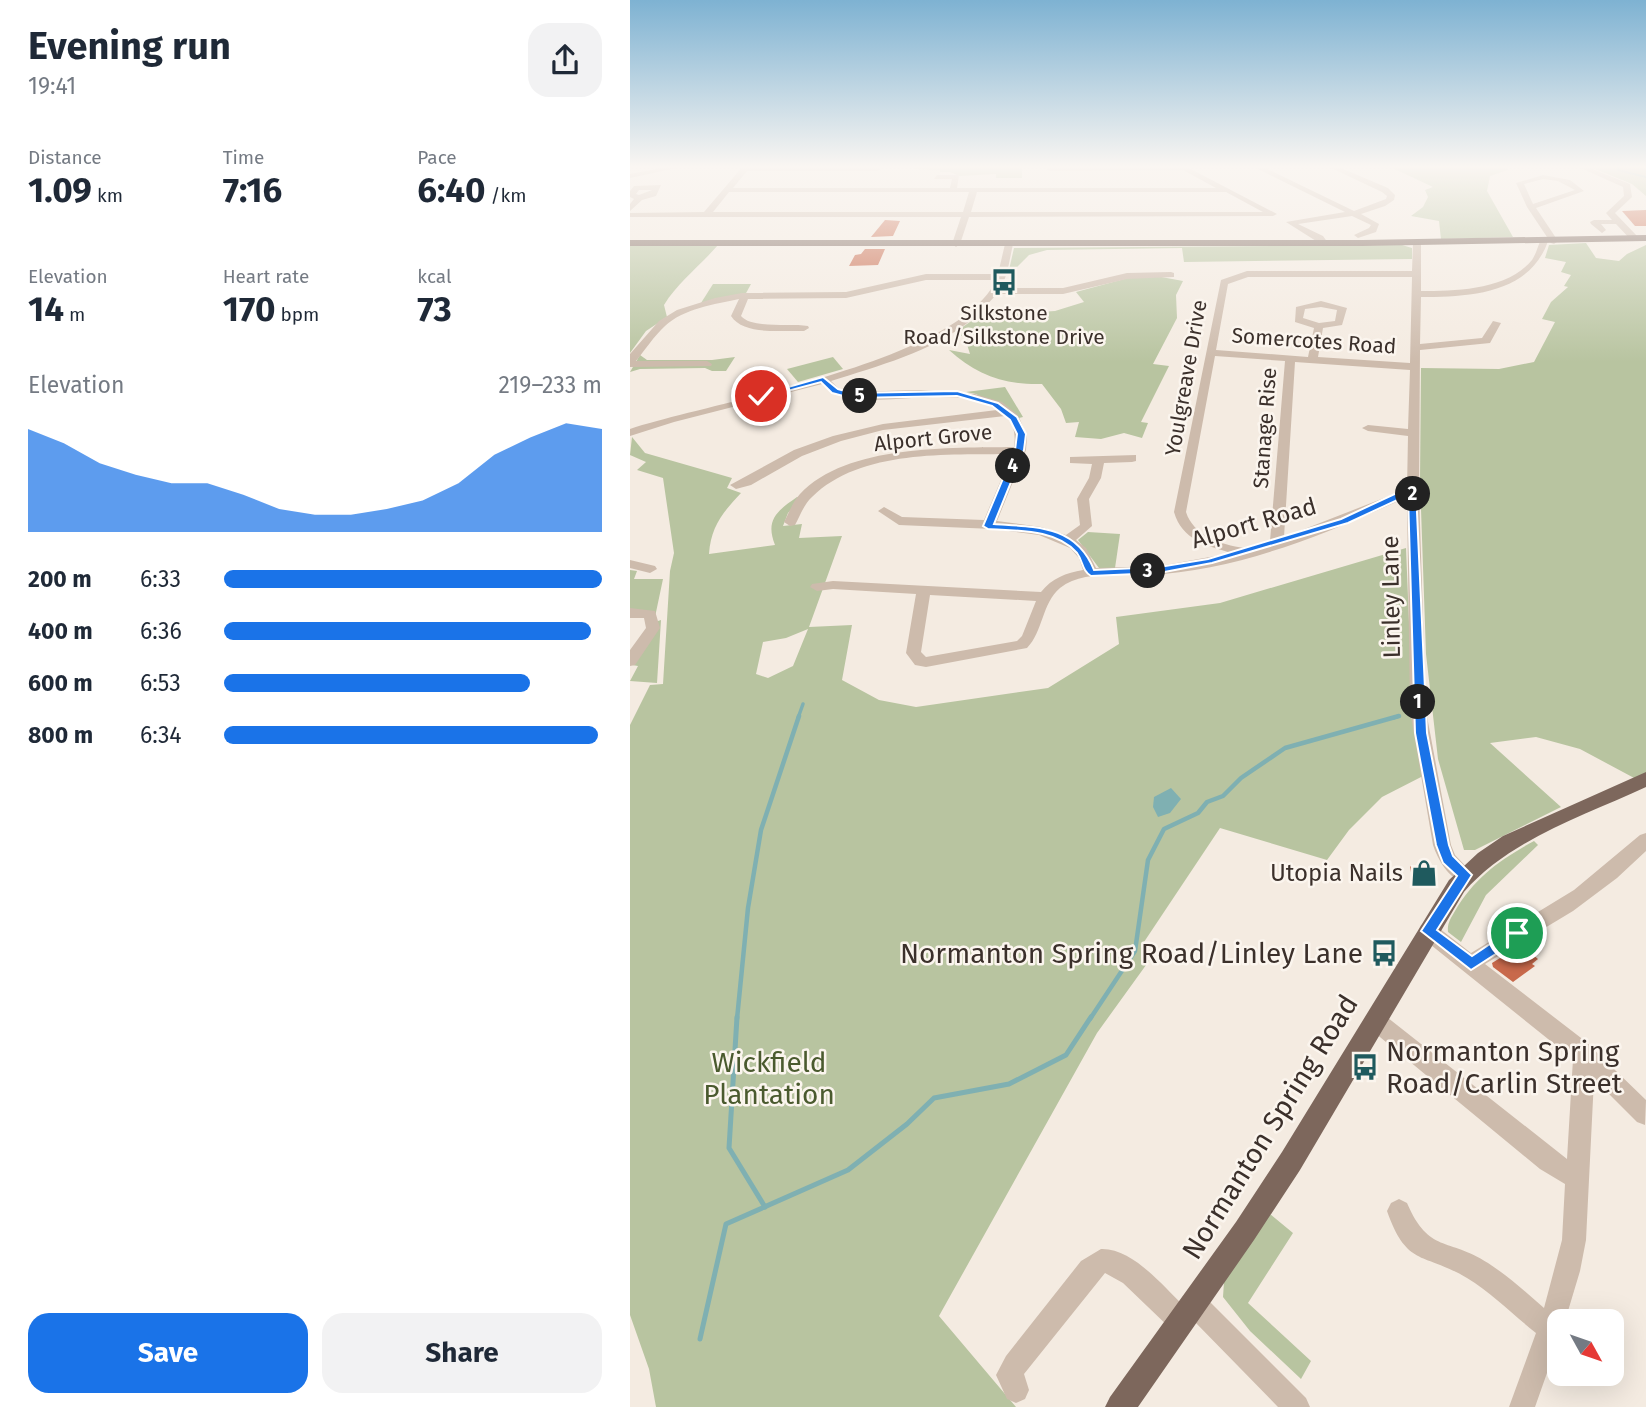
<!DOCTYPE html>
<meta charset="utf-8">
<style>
body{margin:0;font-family:"Fira Sans",sans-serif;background:#f2f2f3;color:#1f2937;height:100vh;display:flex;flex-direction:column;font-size:26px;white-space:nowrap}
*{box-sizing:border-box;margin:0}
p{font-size:23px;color:#747a83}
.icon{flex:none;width:38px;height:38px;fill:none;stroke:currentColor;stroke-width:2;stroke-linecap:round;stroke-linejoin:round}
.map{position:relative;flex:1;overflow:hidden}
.sheet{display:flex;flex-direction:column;background:#fff;width:630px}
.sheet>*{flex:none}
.needle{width:46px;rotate:130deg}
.buttons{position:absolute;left:917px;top:1309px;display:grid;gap:14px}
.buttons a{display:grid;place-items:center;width:77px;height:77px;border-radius:14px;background:#fff;box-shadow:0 7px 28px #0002;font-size:35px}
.pin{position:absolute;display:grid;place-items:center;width:60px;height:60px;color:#fff;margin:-30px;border:4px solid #fff;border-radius:50%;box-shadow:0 2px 7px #0007}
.km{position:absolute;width:35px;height:35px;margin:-18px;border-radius:50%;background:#222;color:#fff;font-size:19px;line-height:35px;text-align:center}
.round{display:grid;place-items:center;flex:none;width:74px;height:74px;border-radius:21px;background:#f2f2f3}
.head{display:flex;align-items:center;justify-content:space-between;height:119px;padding:0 28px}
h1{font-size:38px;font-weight:700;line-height:52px}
.figures{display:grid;grid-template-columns:repeat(3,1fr);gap:10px;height:119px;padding:7px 28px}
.figures div{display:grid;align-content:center}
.figures b{font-size:35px;font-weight:700}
.figures small{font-size:19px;font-weight:400}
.figures p{font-size:19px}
.chart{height:196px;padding:14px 28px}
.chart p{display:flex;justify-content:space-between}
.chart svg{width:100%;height:126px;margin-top:7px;fill:#1a73e8;opacity:.7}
.action{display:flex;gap:14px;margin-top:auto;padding:14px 28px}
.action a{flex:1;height:80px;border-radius:21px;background:#1a73e8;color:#fff;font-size:28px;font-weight:700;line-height:80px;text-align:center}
.action a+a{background:#f2f2f3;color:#1f2937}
ul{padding:0 28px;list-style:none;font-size:23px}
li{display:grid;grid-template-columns:112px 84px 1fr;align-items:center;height:52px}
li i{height:18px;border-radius:9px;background:#1a73e8}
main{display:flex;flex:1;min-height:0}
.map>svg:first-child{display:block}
</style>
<main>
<section class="sheet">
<div class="head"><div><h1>Evening run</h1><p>19:41</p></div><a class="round"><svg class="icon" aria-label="share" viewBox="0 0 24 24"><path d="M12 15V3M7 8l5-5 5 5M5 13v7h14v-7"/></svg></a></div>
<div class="figures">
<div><p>Distance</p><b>1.09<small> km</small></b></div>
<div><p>Time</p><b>7:16</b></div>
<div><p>Pace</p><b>6:40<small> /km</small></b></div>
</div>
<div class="figures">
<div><p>Elevation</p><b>14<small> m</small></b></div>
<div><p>Heart rate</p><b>170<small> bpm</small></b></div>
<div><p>kcal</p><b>73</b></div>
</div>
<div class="chart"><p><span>Elevation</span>219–233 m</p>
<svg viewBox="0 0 160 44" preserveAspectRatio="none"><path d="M0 44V8L10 13L20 20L30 24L40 27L50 27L60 31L70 36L80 38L90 38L100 36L110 33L120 27L130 17L140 11L150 6L160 8V44z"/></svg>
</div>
<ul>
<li><b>200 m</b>6:33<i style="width:100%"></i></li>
<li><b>400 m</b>6:36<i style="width:97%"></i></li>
<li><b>600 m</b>6:53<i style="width:81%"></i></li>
<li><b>800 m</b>6:34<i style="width:99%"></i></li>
</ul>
<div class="action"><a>Save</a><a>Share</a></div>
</section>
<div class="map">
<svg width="1016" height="1407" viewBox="0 0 1016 1407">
<rect width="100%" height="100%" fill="#f4ebe1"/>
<!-- green -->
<g fill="#b8c4a0" fill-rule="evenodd">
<polygon points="285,165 392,165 392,178 366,178 366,174 329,176 320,172 310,172 310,170 283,169"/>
<polygon points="756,165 869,165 878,170 860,176 857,191 883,237 811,239 809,221 781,216 793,207 798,197 795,190 803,187"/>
<polygon points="955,165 1016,165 1016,196 1002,184"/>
<polygon points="956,243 966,258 989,261 997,254 1016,245 1016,774 1006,779 950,749 906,737 860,743 931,807 845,850 834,850 808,759 796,654 790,480 791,368 869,369 904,362 925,322 912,319 921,302 938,287 934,286 941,275 931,272 936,262 915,258 919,245"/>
<path d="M88,245C70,266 48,282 34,305L37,317L16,331L0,353V246Z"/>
<polygon points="772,245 782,248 782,259 554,262 552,248 417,250 399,255 383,271 379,270 384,248"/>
<path d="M526,276L553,281L546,295L547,318L523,364L539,366L511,422L518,423L512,438L494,433L471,439L445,437L449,422L436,423L431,409L412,384C375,385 346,375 319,350L340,354L335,338L325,332L349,316L425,311L454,302L446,292L498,278Z"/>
<polygon points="83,284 121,284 115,295 71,303"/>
<polygon points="10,355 17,360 82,360 105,357 96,371 82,371 75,368 10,369 0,372"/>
<polygon points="203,357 213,369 168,382 157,369"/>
<polygon points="375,387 393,417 389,418 346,394 336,392"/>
<path d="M2,437L15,453L102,478L97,488L111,493C92,513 81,527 79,554L145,545C135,520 147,511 167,497L171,498L158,513L153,526L172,524L169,538L212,536L179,627L222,625L212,680L249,700L286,707L418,688L489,644L486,617L590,603L776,548L782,696L795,775L752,797L719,830L697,860L590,828L512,945L524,954L467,1033L309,1316L386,1407H26L19,1369L0,1315V725L20,685L33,684L40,571L44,553L33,478L7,470L16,462L0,455ZM178,629L163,666L138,678L126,674L133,642L156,638Z"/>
<polygon points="458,532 490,534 485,568 469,568 448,540"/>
<polygon points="0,570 7,571 4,579 33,579 25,617 0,610"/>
<polygon points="31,620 27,683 0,681 8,666 2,665 28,621"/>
<path d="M904,841L908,845L856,895L831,942L818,932C817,923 821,918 825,911C844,878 871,859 904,841Z"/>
<polygon points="640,1214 663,1233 618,1303 681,1361 671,1379 620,1331 593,1297 594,1282"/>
</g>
<!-- water -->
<polygon fill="#7fb0b2" points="541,788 551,799 540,813 528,817 523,807 524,797"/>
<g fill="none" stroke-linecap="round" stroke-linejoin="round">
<!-- stream-far3 -->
<polyline stroke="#7fb0b2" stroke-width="2" points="988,165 988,170 1016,177"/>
<!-- stream-far2 -->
<g stroke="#7fb0b2" stroke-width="3.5">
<polyline points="168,718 173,704"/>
<polyline points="763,718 769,716"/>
</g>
<!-- stream-far1 -->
<g stroke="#7fb0b2" stroke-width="4.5">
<polyline points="107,1019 118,908 131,830 169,716"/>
<polyline points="460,1019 505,951 518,860 534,829 568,813 577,802 593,796 611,778 655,748 769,716"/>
</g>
<!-- stream -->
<g stroke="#7fb0b2" stroke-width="5">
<polyline points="107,1017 99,1148 135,1207"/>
<polyline points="70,1339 96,1224 218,1170 277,1124 304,1098 379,1084 436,1055 461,1017"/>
</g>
</g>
<!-- building -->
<g fill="#c8694b">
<polygon points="1016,210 1016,226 1005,226 992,211"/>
<polygon points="255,220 270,221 263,236 241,237"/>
<polygon points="235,249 255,249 248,265 219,266 225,255 231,254"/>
<polygon points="782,865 805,866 808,885 782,878 780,867"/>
<polygon points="891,945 908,959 902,964 905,966 883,982 863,967 862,963"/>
</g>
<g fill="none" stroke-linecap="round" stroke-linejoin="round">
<!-- minor -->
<g fill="#cdbbac" fill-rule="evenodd">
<polygon points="47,165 60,165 0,178 0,174"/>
<path d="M114,165H121L120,167H247L251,169L247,171H117L103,188H320L322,179H304L307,175H329L327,188H586L553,170L420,171L416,169L420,167L553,165L647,214L643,216L339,217L330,244L326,247L322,244L331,217H0V213L74,212ZM99,192H339L333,212H83ZM347,192H596L633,212H341Z"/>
<polygon points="620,165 629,165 724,211 756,199 757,196 752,192 695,165 704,165 758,188 765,195 764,200 755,206 731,214 749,224 746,232 728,238 724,235 739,228 741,225 722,216 668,224 693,236 698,243 694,246 656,222 715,212"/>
<polygon points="944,165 952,165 1000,184 1002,197 985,213 1008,237 1008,241 1002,241 986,224 971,224 976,230 972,233 961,224 960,222 964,220 982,220 976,213 994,196 993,187"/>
<path d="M913,175L940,180L954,191L906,208L928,241L924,244L921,243L897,207L886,183ZM913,179L928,181L945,190L903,204L894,184Z"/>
<path d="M31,185L26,196L12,200L0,211V204L4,199L0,197V191L4,186ZM9,190H22L9,195L6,194Z"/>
<path d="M911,239L918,241C900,294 839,297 791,297L790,344L852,338L863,321L871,323L860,343L790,350L789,492L796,711L821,845L825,855L844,875L842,880C822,887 808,860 803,845L780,711L777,497C697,534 607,571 518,575C490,576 453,570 430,588C412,603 413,632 397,648L296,667L285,665L276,653L286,594L203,589L187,591L180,587L182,584L203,581L411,592C422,578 436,573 453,570L449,558L440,548L409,535L363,529L269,525L248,511L254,507L272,517L354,520L382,454C318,455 231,449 182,497C174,504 170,516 165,525L160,526L154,522C159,513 163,501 170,494C217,444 321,448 384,447C386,436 384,422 375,416L253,430L211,441L172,456L121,485L106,489L100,485L164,450L203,436L253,424L367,410C320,378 227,420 192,384L44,422L0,436V429C85,401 328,363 366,280H296L216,298L118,299L111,316C122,329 160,323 178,326L179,328L174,331C152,330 114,336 101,316L109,299C85,304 53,309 35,326C24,336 15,350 6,361H77L82,364L81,366L0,367V354L29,321L47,310L85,298L112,293L216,292L296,274H368L375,244L379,241L383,244L377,273L371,288H433L497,273L541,272L544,273V277L497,279L433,294H367C358,303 350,314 340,321C301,352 248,366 201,381L209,389L221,392L291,390L345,394L372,402L388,415L397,436L396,450L367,521L411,527L436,535L450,525L447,499L459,478L462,464L440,463V457L506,455V461L502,462L474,463L471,478L459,499L462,526L446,540L456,548L466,568L530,566L591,555L601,553C576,545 552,540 544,512L591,280L617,271H782L783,243L787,240L791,243V291C827,291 877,290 902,260C906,254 908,246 911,239ZM618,277H782L780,363L688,357L693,328L712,325L717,308L691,301L666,307L665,322L684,328L678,357L586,350L598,284ZM691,307L707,310L705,321L689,323L673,318L675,309ZM585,356L655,361L640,541C633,544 622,549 614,548C591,545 563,535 556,512ZM665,362L780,370L778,429L738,425L732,428L738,431L778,436L777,489L654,537ZM300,595L406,601L392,636L387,641L296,657L291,652Z"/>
<polygon points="0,560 25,566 27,569 20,573 0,568"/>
<polygon points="0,608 25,611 30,628 5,665 0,666 0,650 16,628 14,618 0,618"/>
<path d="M1016,833V851L987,878L943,911L855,964L955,1041L1016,1100L1015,1125L1007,1122L964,1079L956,1240L950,1271L935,1321H929V1339L905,1407H879L906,1333C883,1315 862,1293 837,1278C794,1252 777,1268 757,1211L761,1203L769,1199L777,1203C799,1254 818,1237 858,1263C878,1276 896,1292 914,1308L932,1240L935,1184L910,1169L739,1028L736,1021L739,1014L746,1012L753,1014L937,1159L943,1059L791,937L788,931L791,925L798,923L805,925L841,953L944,890L1010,835Z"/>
<path d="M471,1249C502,1248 531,1284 552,1304L555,1295L564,1291L573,1295L676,1398L680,1407H648L564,1321L560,1330L551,1334L542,1330L493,1283L475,1273L394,1374L399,1390L395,1399L386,1403L377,1399L366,1375L376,1356L451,1261Z"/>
</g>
<!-- major -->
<g fill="#7d675c" fill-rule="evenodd">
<polygon points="1016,235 1016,241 733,246 0,246 0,240 733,240"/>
<path d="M1016,772V787C954,816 880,839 834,892L670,1170L624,1240L508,1407H475L480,1397L606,1222L652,1152L819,880L848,853L873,836Z"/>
</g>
</g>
<!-- sky -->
<linearGradient id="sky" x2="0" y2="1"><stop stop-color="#7eb2d2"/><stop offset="0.46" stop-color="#faf6f2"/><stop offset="1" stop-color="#faf6f2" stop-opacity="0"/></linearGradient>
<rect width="1016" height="362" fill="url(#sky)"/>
<!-- route -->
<path fill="#1a73e8" stroke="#fff" stroke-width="2" d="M193,377L208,389L222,393L327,391L368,403L387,417L396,434L394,450L364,524C406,527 446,525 464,570L529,567L578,559L711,519L771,491L786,490L797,733L819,845L823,856L842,875L807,930L842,956L882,929H892V937L841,970L791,931L827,876L813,863L806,845L785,733L778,495L718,523L582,563L529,573L461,576C452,571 453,561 447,553C426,529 388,531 358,529L353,526L385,450L387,434L380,420L362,406L327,396L221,398L202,393L191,382L131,398L127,396Z"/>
<!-- icons -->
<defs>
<symbol id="bus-bare" viewBox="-9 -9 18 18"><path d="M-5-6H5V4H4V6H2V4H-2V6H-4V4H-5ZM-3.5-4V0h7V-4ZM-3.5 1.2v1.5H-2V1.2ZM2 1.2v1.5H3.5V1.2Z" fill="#1f5a5e" stroke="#fbf5ee" stroke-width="2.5" paint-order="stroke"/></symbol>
<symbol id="shop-bare" viewBox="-9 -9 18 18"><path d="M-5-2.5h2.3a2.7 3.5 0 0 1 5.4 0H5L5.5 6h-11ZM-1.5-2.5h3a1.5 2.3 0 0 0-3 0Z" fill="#1f5a5e" stroke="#fbf5ee" stroke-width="2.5" paint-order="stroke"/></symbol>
</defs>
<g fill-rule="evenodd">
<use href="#bus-bare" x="355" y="263" width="38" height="38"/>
<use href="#shop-bare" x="775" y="854" width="38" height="38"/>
<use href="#bus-bare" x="735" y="934" width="38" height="38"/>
<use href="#bus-bare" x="716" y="1048" width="38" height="38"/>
</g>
<g text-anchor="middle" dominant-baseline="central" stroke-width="5" stroke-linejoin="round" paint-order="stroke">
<!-- far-poi labels -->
<g font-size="21" fill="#3b302b" stroke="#fbf5ee">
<text x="374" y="313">Silkstone<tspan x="374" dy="24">Road/Silkstone Drive</tspan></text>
</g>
<!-- far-street labels -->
<g font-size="21" fill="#3b302b" stroke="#fbf5ee">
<text transform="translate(684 341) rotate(4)">Somercotes Road</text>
<text transform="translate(556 378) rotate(-80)">Youlgreave Drive</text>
<text transform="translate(635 428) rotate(-86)">Stanage Rise</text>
<text transform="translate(303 438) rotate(-6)">Alport Grove</text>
</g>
<!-- street labels -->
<g font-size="24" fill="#3b302b" stroke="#fbf5ee">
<text transform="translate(624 523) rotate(-16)">Alport Road</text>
<text transform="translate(761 597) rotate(-91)">Linley Lane</text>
</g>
<!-- poi labels -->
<g font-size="24" fill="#3b302b" stroke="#fbf5ee" text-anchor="end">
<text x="773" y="873">Utopia Nails</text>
</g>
<!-- near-poi labels -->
<g font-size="28" fill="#3b302b" stroke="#fbf5ee" text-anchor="end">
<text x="733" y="953">Normanton Spring Road/Linley Lane</text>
<text x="756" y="1051" text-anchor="start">Normanton Spring<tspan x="756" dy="32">Road/Carlin Street</tspan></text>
</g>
<!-- near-park labels -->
<g font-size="28" fill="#4a5a2e" stroke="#fbf5ee">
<text x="139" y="1062">Wickfield<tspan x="139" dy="32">Plantation</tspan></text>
</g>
<!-- near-street labels -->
<g font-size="28" fill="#3b302b" stroke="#fbf5ee">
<text transform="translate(640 1127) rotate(-58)">Normanton Spring Road</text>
</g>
</g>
</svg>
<div class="buttons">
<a><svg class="needle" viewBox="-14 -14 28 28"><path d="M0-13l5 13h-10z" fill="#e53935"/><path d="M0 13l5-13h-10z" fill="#747a83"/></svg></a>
</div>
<div class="pin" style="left:887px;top:933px;background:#1e9e55"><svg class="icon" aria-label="arrive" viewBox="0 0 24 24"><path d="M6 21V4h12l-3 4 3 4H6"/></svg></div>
<div class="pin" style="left:131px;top:396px;background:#d93025"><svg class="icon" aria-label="check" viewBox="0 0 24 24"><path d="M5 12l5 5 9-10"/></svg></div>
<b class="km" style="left:788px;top:702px">1</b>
<b class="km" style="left:783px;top:494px">2</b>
<b class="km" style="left:518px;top:571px">3</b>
<b class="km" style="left:383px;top:466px">4</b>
<b class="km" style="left:230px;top:396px">5</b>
</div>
</main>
